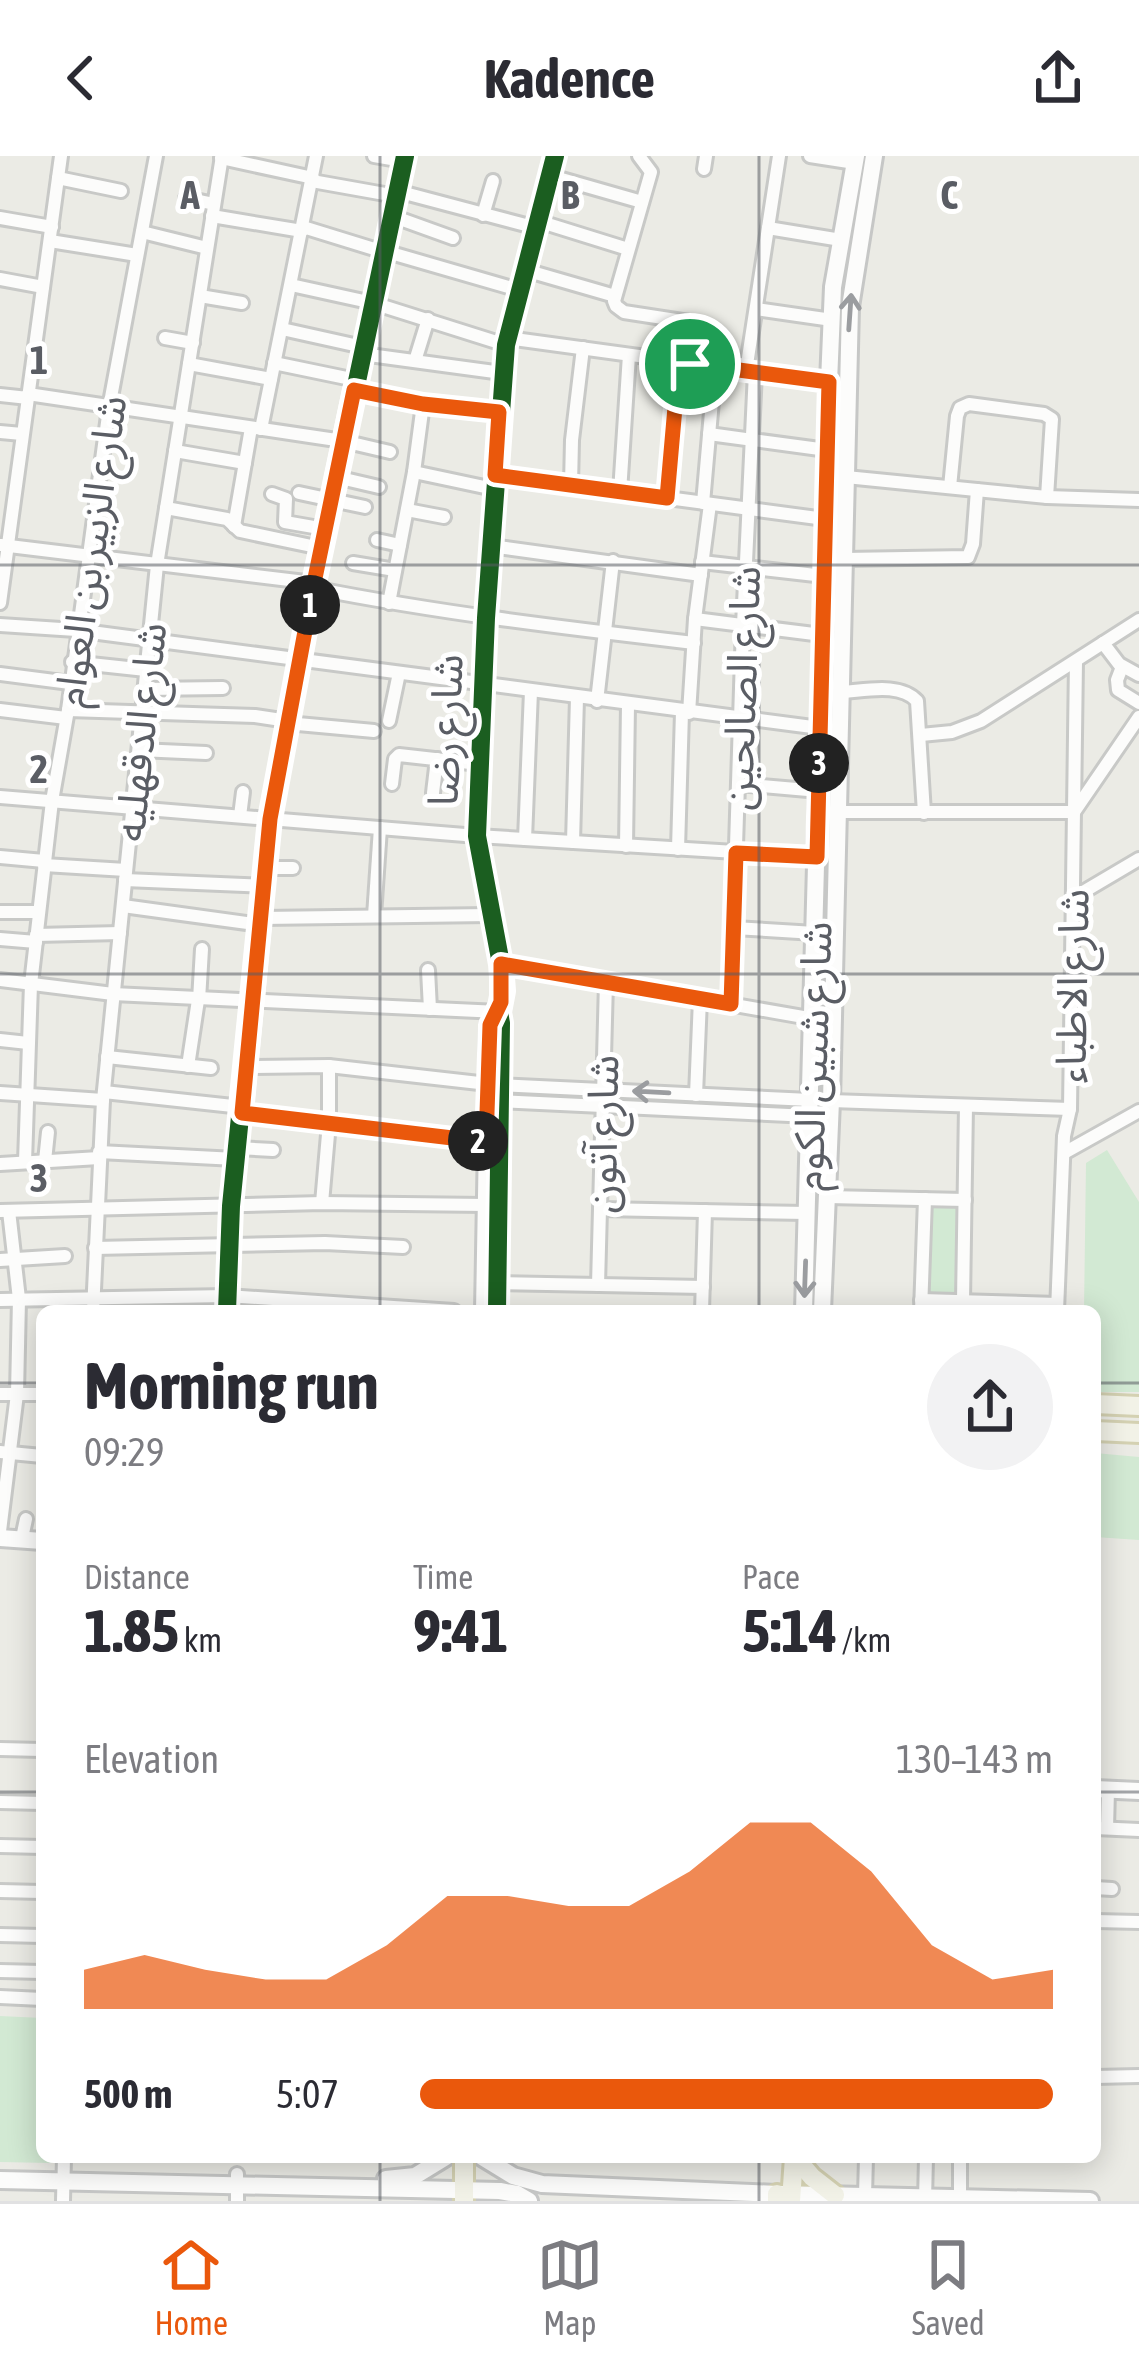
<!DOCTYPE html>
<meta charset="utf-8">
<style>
body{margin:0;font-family:"Asap Condensed","Noto Sans Arabic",sans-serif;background:#f2f2f3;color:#2b2b33;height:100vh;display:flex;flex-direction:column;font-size:45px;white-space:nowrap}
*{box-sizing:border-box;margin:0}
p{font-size:39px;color:#7c7c81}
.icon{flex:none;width:66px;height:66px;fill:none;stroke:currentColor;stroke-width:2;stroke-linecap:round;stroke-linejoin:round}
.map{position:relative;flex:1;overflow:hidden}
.panel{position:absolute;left:36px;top:1149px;width:1065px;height:858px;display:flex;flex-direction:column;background:#fff;border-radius:18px;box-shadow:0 6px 30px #0003}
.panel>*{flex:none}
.pin{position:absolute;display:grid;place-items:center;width:102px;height:102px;color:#fff;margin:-51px;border:6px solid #fff;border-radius:50%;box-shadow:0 3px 12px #0007}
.km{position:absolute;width:60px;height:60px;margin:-30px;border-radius:50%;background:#222;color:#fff;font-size:33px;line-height:60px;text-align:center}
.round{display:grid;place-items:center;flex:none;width:126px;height:126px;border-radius:63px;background:#f2f2f3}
.overview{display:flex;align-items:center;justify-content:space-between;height:204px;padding:0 48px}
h1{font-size:66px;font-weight:700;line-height:90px}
.stats{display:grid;grid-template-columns:repeat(3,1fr);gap:18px;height:204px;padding:12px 48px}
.stats div{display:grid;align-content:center}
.stats b{font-size:60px;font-weight:700}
.stats small{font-size:33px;font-weight:400}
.stats p{font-size:33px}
.chart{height:336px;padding:24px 48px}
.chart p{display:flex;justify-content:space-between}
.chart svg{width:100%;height:216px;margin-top:12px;fill:#ea580c;opacity:.7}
ul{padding:0 48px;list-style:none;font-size:39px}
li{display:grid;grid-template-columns:192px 144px 1fr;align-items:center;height:90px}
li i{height:30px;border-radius:15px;background:#ea580c}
header{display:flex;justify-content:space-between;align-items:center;height:156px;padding:0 48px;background:#fff;font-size:54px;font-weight:700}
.dock{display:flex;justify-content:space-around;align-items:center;height:168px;border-top:3px solid #e1e1e2;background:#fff;font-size:33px;color:#7c7c81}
.dock a{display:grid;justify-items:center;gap:6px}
.dock .on{color:#ea580c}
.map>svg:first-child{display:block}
</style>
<header><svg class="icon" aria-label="back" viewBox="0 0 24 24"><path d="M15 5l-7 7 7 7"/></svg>Kadence<svg class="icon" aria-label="share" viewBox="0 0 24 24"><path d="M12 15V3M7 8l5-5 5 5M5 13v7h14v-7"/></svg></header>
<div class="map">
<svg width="1139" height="2045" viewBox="0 0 1139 2045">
<rect width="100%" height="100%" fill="#ebebe5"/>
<!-- green -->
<g fill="#d2e9d3">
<polygon points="1107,994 1139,1046 1139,1236 1095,1236 1095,1155 1084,1155 1086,1007"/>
<polygon points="926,1045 964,1046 962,1143 923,1143"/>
<polygon points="1095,1297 1139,1301 1139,1384 1095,1381"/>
<polygon points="0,1860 42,1862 42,2001 52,2001 51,2007 0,2006"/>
</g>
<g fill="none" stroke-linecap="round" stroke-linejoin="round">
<defs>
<g id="street">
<polyline points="374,0 403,5"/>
<polyline points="639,0 651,16 614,145 616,150 624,156 689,166 695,176 690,208"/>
<polyline points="810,0 855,7"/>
<polyline points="221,2 313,22"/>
<polyline points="704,13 706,0"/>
<polyline points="551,20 642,46"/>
<polyline points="58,22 121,35"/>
<polyline points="312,25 396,40"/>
<polyline points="397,35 537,72"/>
<polyline points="186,42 214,48"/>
<polyline points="483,59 493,25"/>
<polyline points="212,60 302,75"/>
<polyline points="392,60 453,82"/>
<polyline points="0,62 52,71"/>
<polyline points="538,65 628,93"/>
<polyline points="303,71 384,96"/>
<polyline points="768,72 841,84"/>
<polyline points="142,76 207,92"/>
<polyline points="50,85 137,99"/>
<polyline points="384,95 519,134"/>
<polyline points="525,114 615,140"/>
<polyline points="0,123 43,131"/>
<polyline points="291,129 373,147 506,189"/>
<polyline points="200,140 242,147"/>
<polyline points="756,153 832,164"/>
<polyline points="282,173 363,191"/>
<polyline points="165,182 193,187"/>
<polyline points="507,182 829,226"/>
<polyline points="362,198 502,217"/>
<polyline points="415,205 428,163"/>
<polyline points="274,207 356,224"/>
<polyline points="189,208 271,223"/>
<polyline points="746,215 779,0"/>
<polyline points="354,234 423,248 499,256"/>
<polyline points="28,238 343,285 390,296"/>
<polyline points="0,239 28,242"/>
<polyline points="261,273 316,0"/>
<polyline points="0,276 22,278"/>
<polyline points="709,278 827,294"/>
<polyline points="175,295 245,307"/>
<polyline points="414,316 494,333"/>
<polyline points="495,319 825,363"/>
<polyline points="336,321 379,331"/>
<polyline points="846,321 1047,341 1139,344"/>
<polyline points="571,329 572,284 583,192"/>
<polyline points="950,331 957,260 960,252 969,248 1044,258 1052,263 1047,341"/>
<polyline points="620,336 629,199"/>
<polyline points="299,337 365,351"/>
<polyline points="272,338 286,343 285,366 325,373"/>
<polyline points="666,342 679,206"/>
<polyline points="703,347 715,211"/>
<polyline points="166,352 227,363 240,375 321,392"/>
<polyline points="407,354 444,361"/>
<polyline points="234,370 251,272"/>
<polyline points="377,384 400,389"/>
<polyline points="1,389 314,427"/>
<polyline points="491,390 701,419"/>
<polyline points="844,403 968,401 973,388 977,334"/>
<polyline points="702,406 824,420"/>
<polyline points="353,407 395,414"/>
<path d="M313,432C439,457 566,472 694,487"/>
<polyline points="0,447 61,0"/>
<polyline points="389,447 414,316 423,248"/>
<polyline points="695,463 822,479"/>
<polyline points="0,469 76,474 820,572"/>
<polyline points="1103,487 1119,508 1139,519"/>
<polyline points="72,506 146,514"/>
<polyline points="1122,511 1117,524 1118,534 1139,547"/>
<polyline points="0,518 70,527"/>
<polyline points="145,533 223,532"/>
<path d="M840,536C864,535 900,526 917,545L924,657"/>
<polyline points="597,545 613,405"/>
<polyline points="0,554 66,562"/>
<polyline points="68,554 255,560 288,565"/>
<polyline points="689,557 695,463 710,348"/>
<polyline points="389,565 399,517"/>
<polyline points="287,567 374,575"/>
<polyline points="921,579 952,576 981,565 1139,464"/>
<polyline points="139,594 206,597"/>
<polyline points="392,628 395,603 399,599 479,608"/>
<polyline points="738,628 819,635"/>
<polyline points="433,637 437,603"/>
<polyline points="0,641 477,680 817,701"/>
<polyline points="838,656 1074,656 1139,561"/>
<polyline points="240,660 243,636"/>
<polyline points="525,683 531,535"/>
<polyline points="573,686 577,542"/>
<polyline points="626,690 628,549"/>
<polyline points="678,693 682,556"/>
<polyline points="0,701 44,705"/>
<polyline points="44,709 126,714"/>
<polyline points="266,712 293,712"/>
<polyline points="125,724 265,730"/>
<polyline points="1073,742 1139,703"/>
<polyline points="123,750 261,769"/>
<polyline points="0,756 39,756"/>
<polyline points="374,760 380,672"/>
<polyline points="262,762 490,759"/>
<polyline points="734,772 815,777"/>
<polyline points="36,779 120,777"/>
<polyline points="0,783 36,786"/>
<polyline points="501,808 832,866"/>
<polyline points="428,814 430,853"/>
<polyline points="0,824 113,838 499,856"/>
<polyline points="199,844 202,793"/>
<polyline points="731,848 743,469 755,216"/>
<polyline points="0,884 28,887"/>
<polyline points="107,901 211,912"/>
<polyline points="188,910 198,844"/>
<polyline points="246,911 329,910 488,928"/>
<polyline points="500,929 810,944"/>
<polyline points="104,936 242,951"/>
<polyline points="0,937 103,944"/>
<polyline points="696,939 700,843"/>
<polyline points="500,945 810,960"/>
<polyline points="831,945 1070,953"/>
<polyline points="241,957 486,986"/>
<polyline points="238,992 273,994"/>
<polyline points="99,996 236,1003"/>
<polyline points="1064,997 1139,955"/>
<polyline points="45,1005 48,976"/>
<polyline points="25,1006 31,828 52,645 68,554 109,252 156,0"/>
<polyline points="0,1008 99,1002"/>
<polyline points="828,1041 965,1044"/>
<polyline points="322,1047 329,967 329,910"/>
<polyline points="600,1053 807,1057"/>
<polyline points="0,1055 322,1047 485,1049"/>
<polyline points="95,1092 325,1087 403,1091"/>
<polyline points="0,1104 65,1100"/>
<polyline points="497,1127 703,1131"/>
<polyline points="598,1129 606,826"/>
<polyline points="0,1144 227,1140 454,1155"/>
<polyline points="921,1144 1057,1148"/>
<polyline points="963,1145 966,950"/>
<polyline points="93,1155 103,944 157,409 222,0"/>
<polyline points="227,1155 231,1050 270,663 314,427 405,0"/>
<polyline points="702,1155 705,1055"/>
<polyline points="921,1155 925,1043"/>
<polyline points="1057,1155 1064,980 1070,953 1076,505"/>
<polyline points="0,1238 42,1238"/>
<polyline points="0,1296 42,1300"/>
<polyline points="0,1375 17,1238 19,1143 9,1055"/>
<polyline points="22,1382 26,1363"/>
<polyline points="0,1593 42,1594"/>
<polyline points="0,1646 42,1647"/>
<polyline points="1095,1672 1139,1674"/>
<polyline points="1107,1672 1108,1634"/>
<polyline points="0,1690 42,1691"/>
<polyline points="1095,1732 1112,1733"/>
<polyline points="0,1735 42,1736"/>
<polyline points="1095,1765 1139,1766"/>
<polyline points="0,1779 42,1780"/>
<polyline points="0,1815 42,1816"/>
<polyline points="0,1841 42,1843"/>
<polyline points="1095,1921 1139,1920"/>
<polyline points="237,2018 237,2045"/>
<polyline points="865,2040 866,2001"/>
<polyline points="960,2042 960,2001"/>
<polyline points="63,2045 64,2001"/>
<polyline points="925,2045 926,2001"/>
</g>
<g id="secondary">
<polyline points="484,1155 489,869 499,856"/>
<polyline points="497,1155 501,867 499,856 503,835 501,808 477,680 486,462 506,189 555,0"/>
<polyline points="804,1155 829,226 833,131 856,0"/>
<polyline points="822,1155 831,945 850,151 874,0"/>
<polyline points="0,1382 42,1385"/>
<polyline points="1095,1633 1139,1635"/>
<polyline points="482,2001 513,2020 542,2028 777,2038 1090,2045"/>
<polyline points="386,2023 415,2020 446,2001"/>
<polyline points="0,2024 500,2035 517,2038 529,2045"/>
</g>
<g id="primary">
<polyline points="1095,1248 1139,1250"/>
<polyline points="1095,1275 1139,1277"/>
<polyline points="795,2001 812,2021 835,2039"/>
<polyline points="464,2045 464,2001"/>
<polyline points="777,2045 777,2038"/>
<polyline points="791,2045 794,2001"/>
</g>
</defs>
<!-- street casing -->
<use href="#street" stroke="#c8c9c7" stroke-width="18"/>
<!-- secondary casing -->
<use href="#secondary" stroke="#c6c7c6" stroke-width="22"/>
<!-- primary casing -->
<use href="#primary" stroke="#d4d1b2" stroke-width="24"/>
<!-- street -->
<use href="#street" stroke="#fcfcfb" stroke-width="12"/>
<!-- secondary -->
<use href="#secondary" stroke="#fcfcfb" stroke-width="16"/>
<!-- primary -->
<use href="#primary" stroke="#f2f2e7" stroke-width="18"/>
<defs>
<g id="cycleway">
<polyline points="227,1155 231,1050 270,663 314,427 405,0"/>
<polyline points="497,1155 501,867 499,856 503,835 501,808 477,680 486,462 506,189 555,0"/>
</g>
</defs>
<!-- cycleway casing -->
<use href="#cycleway" stroke="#fff" stroke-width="26"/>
<!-- cycleway -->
<use href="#cycleway" stroke="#1b5e20" stroke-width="18"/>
</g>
<!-- one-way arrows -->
<defs><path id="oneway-shaft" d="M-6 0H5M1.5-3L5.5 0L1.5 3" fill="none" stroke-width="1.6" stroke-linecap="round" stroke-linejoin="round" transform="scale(3)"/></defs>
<g stroke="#9b9da0">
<use href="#oneway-shaft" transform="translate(850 156) rotate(-86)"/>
<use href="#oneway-shaft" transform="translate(651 936) rotate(-177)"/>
<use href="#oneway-shaft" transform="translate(805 1123) rotate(92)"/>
</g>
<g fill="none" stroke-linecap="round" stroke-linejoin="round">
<defs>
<polygon id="route" points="679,206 829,226 817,701 736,697 731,848 501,808 501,846 490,869 486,986 242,957 270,663 314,427 354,234 423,248 499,256 495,319 667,342"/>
</defs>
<!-- route casing -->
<use href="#route" stroke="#fff" stroke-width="24"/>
<!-- route -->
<use href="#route" stroke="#ea580c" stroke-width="15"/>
</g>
<!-- grid -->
<path fill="none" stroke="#5a5d64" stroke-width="3" stroke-opacity="0.55" d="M380,0V1155M759,0V1155M0,409H1139M0,818H1139M0,1227H42M1095,1227H1139M0,1636H42M1095,1636H1139M380,2001V2045M759,2001V2045"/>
<g text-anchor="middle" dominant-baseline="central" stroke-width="10" stroke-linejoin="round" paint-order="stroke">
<!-- street labels -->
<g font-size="42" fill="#5a5d64" stroke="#fff">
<text transform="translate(90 395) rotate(-82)">شارع الزبير بن العوام</text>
<text transform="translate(741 532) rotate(-88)">شارع الصالحين</text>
<text transform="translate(445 574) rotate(-88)">شارع رضا</text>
<text transform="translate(140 576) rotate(-84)">شارع الدقهليه</text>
<text transform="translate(1072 830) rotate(-89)">شارع الاطباء</text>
<text transform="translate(812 900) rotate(-88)">شارع شبين الكوم</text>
<text transform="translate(602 978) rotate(-89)">شارع آتون</text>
</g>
</g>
<g font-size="39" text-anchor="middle" font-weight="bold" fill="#5a5d64" stroke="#fff" stroke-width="10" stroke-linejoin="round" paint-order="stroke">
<text x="190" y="53">A</text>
<text x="570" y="53">B</text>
<text x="949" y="53">C</text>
<text x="39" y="218">1</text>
<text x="39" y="627">2</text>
<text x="39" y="1036">3</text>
</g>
</svg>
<div class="pin" style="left:690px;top:208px;background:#1e9e55"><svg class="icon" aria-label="arrive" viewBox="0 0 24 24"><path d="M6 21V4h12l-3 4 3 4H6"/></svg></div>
<b class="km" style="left:310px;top:449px">1</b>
<b class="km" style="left:478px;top:985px">2</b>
<b class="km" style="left:819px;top:607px">3</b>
<section class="panel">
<div class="overview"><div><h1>Morning run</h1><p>09:29</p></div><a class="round"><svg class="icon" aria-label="share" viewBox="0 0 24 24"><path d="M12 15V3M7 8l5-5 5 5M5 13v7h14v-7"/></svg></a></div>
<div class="stats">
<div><p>Distance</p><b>1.85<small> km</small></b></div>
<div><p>Time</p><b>9:41</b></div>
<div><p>Pace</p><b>5:14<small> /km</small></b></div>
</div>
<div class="chart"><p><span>Elevation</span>130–143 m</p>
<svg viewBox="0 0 160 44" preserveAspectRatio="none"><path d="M0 44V36L10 33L20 36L30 38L40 38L50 31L60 21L70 21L80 23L90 23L100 16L110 6L120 6L130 16L140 31L150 38L160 36V44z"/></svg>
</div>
<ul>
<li><b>500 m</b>5:07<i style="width:100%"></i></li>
</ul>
</section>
</div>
<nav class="dock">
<a class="on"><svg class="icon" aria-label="home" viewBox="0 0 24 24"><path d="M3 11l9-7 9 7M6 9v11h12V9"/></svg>Home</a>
<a><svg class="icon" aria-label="map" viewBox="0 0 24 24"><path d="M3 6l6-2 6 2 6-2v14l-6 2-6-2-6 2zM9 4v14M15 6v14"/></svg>Map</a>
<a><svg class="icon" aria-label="saved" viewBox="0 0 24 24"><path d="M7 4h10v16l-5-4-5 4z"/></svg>Saved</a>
</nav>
